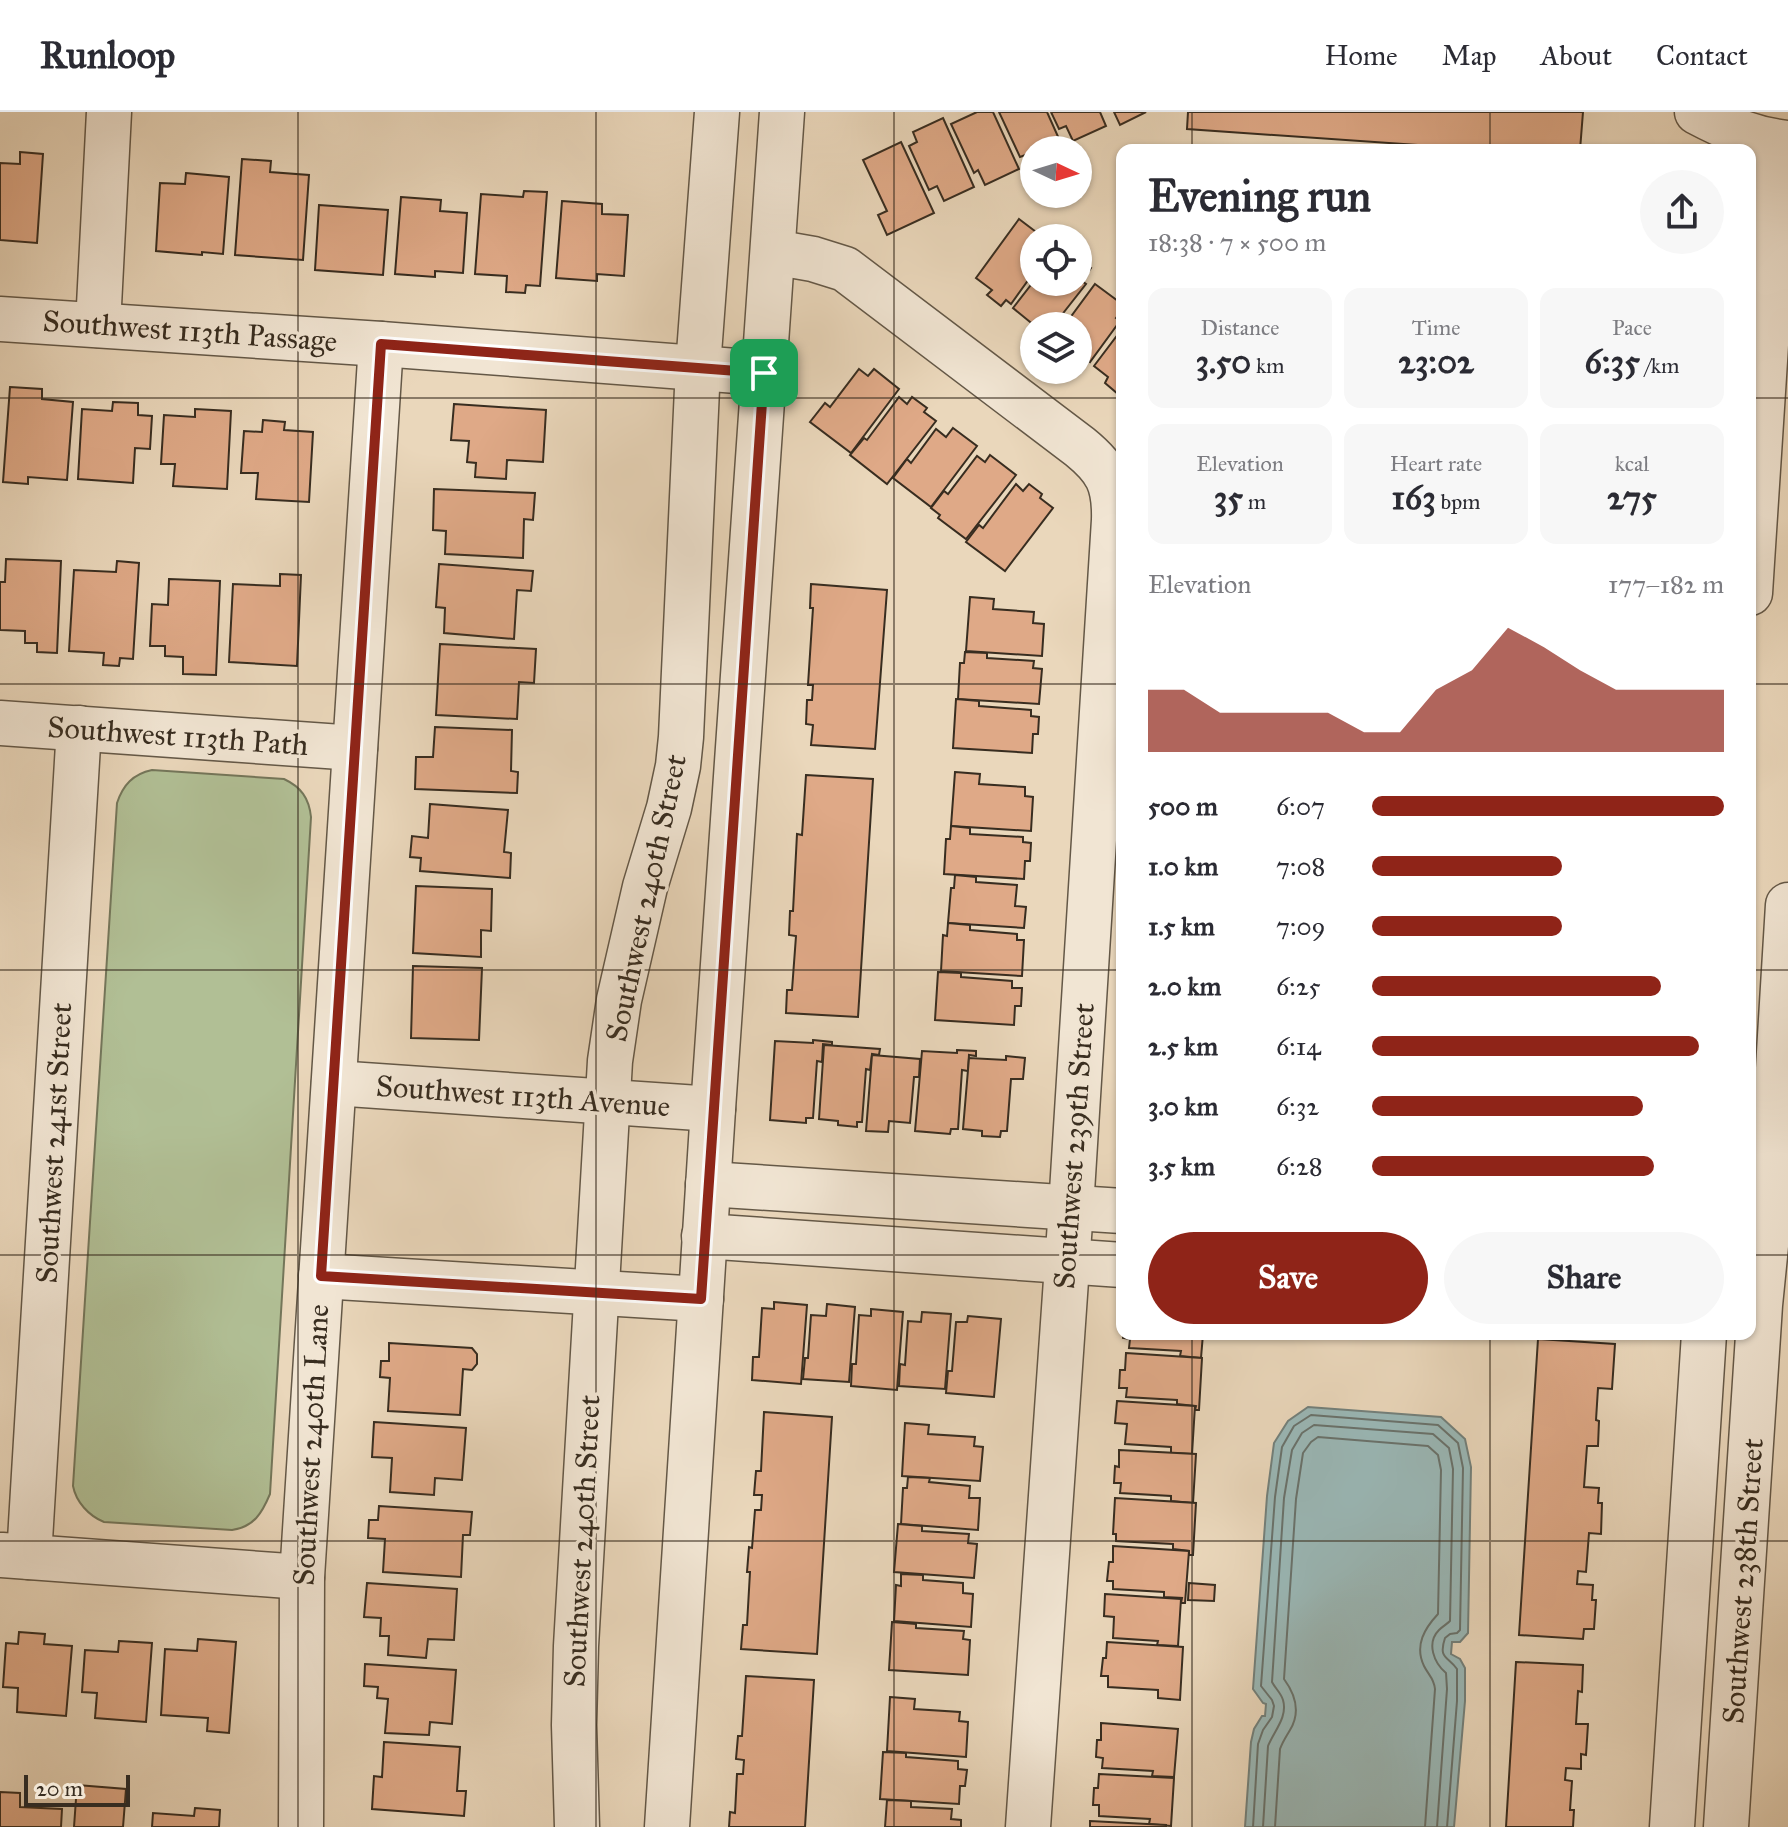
<!DOCTYPE html>
<meta charset="utf-8">
<style>
body{margin:0;font-family:"IM FELL Great Primer",serif;background:#f7f7f7;color:#2b2b33;height:100vh;display:flex;flex-direction:column;font-size:30px;white-space:nowrap}
*{box-sizing:border-box;margin:0}
p{font-size:26px;color:#7c7c81}
.icon{flex:none;width:44px;height:44px;fill:none;stroke:currentColor;stroke-width:2;stroke-linecap:round;stroke-linejoin:round}
.map{position:relative;flex:1;overflow:hidden}
.drawer{position:absolute;left:1116px;top:32px;width:640px;height:1196px;display:flex;flex-direction:column;background:#fff;border-radius:16px;box-shadow:0 2px 6px #0004}
.drawer>*{flex:none}
.needle{width:52px;rotate:94deg}
.tools{position:absolute;left:1020px;top:24px;display:grid;gap:16px}
.tools a{display:grid;place-items:center;width:72px;height:72px;border-radius:50%;background:#fff;box-shadow:0 2px 6px #0004;font-size:40px}
.scale{position:absolute;left:24px;bottom:20px;width:106px;box-sizing:border-box;padding-left:8px;border:4px solid #382d20;border-top:0;font-size:22px;line-height:28px;white-space:nowrap;color:#382d20;-webkit-text-stroke:6px #f1e5d3;paint-order:stroke}
.pin{position:absolute;display:grid;place-items:center;width:68px;height:68px;color:#fff;margin:-34px;border-radius:16px;box-shadow:0 4px 12px #0006}
.round{display:grid;place-items:center;flex:none;width:84px;height:84px;border-radius:42px;background:#f7f7f7}
.overview{display:flex;align-items:center;justify-content:space-between;height:136px;padding:0 32px}
h1{font-size:44px;font-weight:700;line-height:60px}
.metrics{display:grid;grid-template-columns:repeat(3,1fr);gap:12px;height:136px;padding:8px 32px}
.metrics div{display:grid;align-content:center;border-radius:16px;background:#f7f7f7;text-align:center}
.metrics b{font-size:34px;font-weight:700}
.metrics small{font-size:22px;font-weight:400}
.metrics p{font-size:22px}
.chart{height:224px;padding:16px 32px}
.chart p{display:flex;justify-content:space-between}
.chart svg{width:100%;height:144px;margin-top:8px;fill:#8f2418;opacity:.7}
.action{display:flex;gap:16px;margin-top:auto;padding:16px 32px}
.action a{flex:1;height:92px;border-radius:48px;background:#8f2418;color:#fff;font-size:32px;font-weight:700;line-height:92px;text-align:center}
.action a+a{background:#f7f7f7;color:#2b2b33}
ul{padding:0 32px;list-style:none;font-size:26px}
li{display:grid;grid-template-columns:128px 96px 1fr;align-items:center;height:60px}
li i{height:20px;border-radius:10px;background:#8f2418}
header{display:flex;align-items:center;gap:48px;box-sizing:border-box;height:112px;padding:0 40px;background:#fff;border-bottom:2px solid #e1e1e2}
header strong{font-size:38px}
nav{display:flex;gap:44px;margin-inline-start:auto;font-size:28px}
.map>svg:first-child{display:block}
</style>
<header>
<strong>Runloop</strong>
<nav><a>Home</a><a>Map</a><a>About</a><a>Contact</a></nav>
</header>
<div class="map">
<svg width="1788" height="1715" viewBox="0 0 1788 1715">
<rect width="100%" height="100%" fill="#ead7bb"/>
<filter id="stains"><feTurbulence type="fractalNoise" baseFrequency=".0025" numOctaves="4"/><feColorMatrix values="0 0 0 0 .2 0 0 0 0 .09 0 0 0 0 .02 0 0 0 .5 -.17"/></filter>
<radialGradient id="worn" r=".72"><stop offset=".6" stop-color="#630" stop-opacity="0"/><stop offset="1" stop-color="#630" stop-opacity=".3"/></radialGradient>
<!-- green -->
<path fill="#b1bf95" stroke="#74765a" stroke-width="2" d="M152,658L284,667C301,675 309,686 311,705L270,1382C262,1401 254,1415 232,1418L104,1410C89,1404 76,1390 73,1374L117,691C123,673 133,662 152,658Z"/>
<!-- water -->
<polygon fill="#9ab8b7" stroke="#73807b" stroke-width="2" points="1308,1295 1441,1305 1465,1327 1471,1355 1468,1521 1460,1530 1452,1530 1451,1542 1460,1547 1465,1556 1465,1589 1454,1715 1245,1715 1251,1630 1254,1617 1262,1604 1265,1604 1266,1592 1263,1591 1253,1577 1267,1384 1274,1331 1288,1309"/>
<g fill="none" stroke-linecap="round" stroke-linejoin="round">
<!-- shore -->
<g stroke="#69726c" stroke-width="2">
<path d="M1253,1715L1258,1632L1263,1618L1272,1605L1274,1594L1272,1588L1261,1574L1275,1385L1282,1335L1294,1314L1311,1303L1438,1313L1458,1331L1463,1356L1460,1518L1457,1521L1450,1522L1445,1526C1438,1547 1448,1544 1457,1557V1589L1447,1715"/>
<path d="M1263,1715L1268,1634C1274,1619 1288,1605 1283,1588C1281,1581 1275,1576 1272,1570L1284,1386L1292,1338L1302,1321L1314,1313L1433,1322L1449,1336L1453,1357L1450,1509C1447,1512 1443,1514 1439,1518C1426,1531 1434,1551 1446,1561L1447,1577L1437,1715"/>
<path d="M1275,1715L1280,1637C1283,1629 1286,1625 1290,1618C1301,1600 1295,1582 1284,1567L1296,1387L1303,1341L1311,1330L1318,1325L1428,1334L1438,1343L1441,1358L1438,1502C1425,1516 1414,1533 1424,1554C1429,1564 1434,1566 1435,1577L1425,1715"/>
</g>
</g>
<!-- building -->
<g fill="#dfa987" stroke="#382d20" stroke-width="2">
<polygon points="977,0 993,0 1019,57 985,73 978,58 974,61 951,12"/>
<polygon points="999,0 1047,0 1064,38 1034,38 1034,55 1028,42 1020,45"/>
<polygon points="1051,0 1100,0 1106,14 1073,29 1066,14 1059,17"/>
<polygon points="1114,0 1146,0 1120,13"/>
<polygon points="1188,0 1583,0 1580,38 1490,38 1187,17"/>
<polygon points="943,6 974,75 944,89 937,74 929,78 909,34 917,30 913,20"/>
<polygon points="901,30 934,101 887,123 878,103 887,99 863,48"/>
<polygon points="20,40 43,42 37,131 0,128 0,51 20,52"/>
<polygon points="242,47 271,49 270,60 309,63 303,148 235,143"/>
<polygon points="186,61 229,65 223,142 202,140 202,143 156,139 160,71 185,72"/>
<polygon points="524,79 547,80 540,174 526,173 525,181 506,180 507,164 475,162 481,82 523,85"/>
<polygon points="401,85 441,88 440,99 467,101 463,161 435,159 435,165 395,162"/>
<polygon points="562,89 602,92 602,102 628,103 624,164 597,162 597,169 556,166"/>
<polygon points="319,93 388,98 383,163 315,158"/>
<polygon points="1019,107 1044,126 1034,126 1034,160 1011,192 1006,188 1001,194 987,183 992,178 976,166"/>
<polygon points="1078,146 1091,156 1082,169 1086,172 1053,214 1035,214 1013,196 1034,169 1078,170"/>
<polygon points="1095,172 1122,192 1122,198 1116,206 1120,209 1090,250 1078,241 1078,214 1064,214"/>
<polygon points="1122,217 1122,277 1118,282 1105,271 1108,265 1094,254"/>
<polygon points="859,257 868,264 874,257 899,277 851,341 810,310 825,291 830,295"/>
<polygon points="10,275 42,277 42,287 73,290 67,368 28,365 28,372 3,370"/>
<polygon points="899,285 907,292 912,285 927,296 924,300 936,309 887,372 850,343 864,326 867,328"/>
<polygon points="113,290 138,291 138,303 152,304 150,337 135,336 133,371 78,367 82,297 112,299"/>
<polygon points="454,292 546,298 543,350 507,348 506,367 475,365 476,351 467,350 469,329 451,328"/>
<polygon points="195,297 231,299 227,377 173,374 175,352 161,352 164,303 195,305"/>
<polygon points="263,308 285,310 284,318 313,320 309,390 256,387 258,361 241,361 244,319 262,320"/>
<polygon points="953,316 977,334 931,395 893,366 907,347 911,351 936,317 946,325"/>
<polygon points="990,343 1016,363 966,427 938,406 940,403 931,396 944,379 948,382 977,344 985,350"/>
<polygon points="1016,372 1023,379 1029,372 1042,382 1040,386 1053,396 1005,459 966,430 979,413 983,416"/>
<polygon points="434,377 535,381 533,408 524,407 523,446 445,442 446,419 433,418"/>
<polygon points="6,447 61,449 57,541 37,540 37,531 25,531 25,519 0,518 0,470 5,470"/>
<polygon points="117,449 139,451 133,547 120,546 119,554 103,553 104,541 69,539 74,458 116,460"/>
<polygon points="439,452 533,459 531,479 517,478 514,527 444,521 445,496 436,495"/>
<polygon points="280,462 301,463 297,554 229,550 233,472 280,474"/>
<polygon points="169,467 220,469 216,563 183,562 183,545 165,544 165,534 150,534 152,492 168,493"/>
<polygon points="811,472 887,478 875,637 811,633 813,613 806,612 807,588 812,588 813,573 808,573 813,496 810,496"/>
<polygon points="970,485 994,487 993,497 1034,500 1033,511 1044,512 1042,544 966,539"/>
<polygon points="440,532 536,537 534,571 519,570 517,607 436,603"/>
<polygon points="965,540 987,541 987,546 1034,549 1033,556 1042,557 1039,592 958,587 960,551 964,551"/>
<polygon points="956,587 979,589 979,594 1031,598 1031,604 1039,605 1038,622 1033,622 1032,641 953,636"/>
<polygon points="435,615 512,618 511,659 518,660 517,681 415,677 416,645 433,645"/>
<polygon points="955,660 980,662 979,672 1025,675 1025,684 1033,685 1031,719 951,714"/>
<polygon points="806,663 873,667 858,905 786,901 787,878 792,878 796,824 789,823 790,799 793,799 797,722 802,723"/>
<polygon points="430,692 508,698 504,740 511,741 510,766 420,759 421,746 410,745 412,724 428,726"/>
<polygon points="951,714 970,716 970,722 1023,725 1023,730 1031,731 1030,749 1025,749 1024,767 944,762 946,727 950,727"/>
<polygon points="955,763 976,765 976,770 1017,773 1015,794 1026,795 1024,816 948,811 951,776 954,776"/>
<polygon points="416,774 492,777 491,819 481,818 481,845 413,841"/>
<polygon points="948,811 970,813 970,818 1017,822 1017,828 1024,828 1022,864 941,859 943,823 947,824"/>
<polygon points="413,854 482,856 479,928 411,926"/>
<polygon points="938,860 961,861 961,865 1012,869 1012,876 1022,876 1021,894 1015,894 1014,913 935,908"/>
<polygon points="813,928 832,930 832,933 823,932 822,950 817,949 813,1006 806,1006 806,1011 770,1008 775,929 813,931"/>
<polygon points="824,933 880,937 879,943 872,942 870,958 866,957 862,1010 857,1010 857,1015 838,1013 838,1009 819,1007"/>
<polygon points="957,938 976,939 976,944 969,943 968,959 962,958 958,1017 951,1017 950,1022 915,1019 922,939 957,941"/>
<polygon points="872,943 920,947 919,965 914,965 910,1011 889,1009 888,1020 866,1019"/>
<polygon points="1006,944 1025,946 1023,967 1011,967 1007,1019 1001,1019 1000,1025 982,1024 982,1019 963,1017 969,946 1006,948"/>
<polygon points="774,1190 807,1193 801,1272 752,1268 753,1245 759,1245 762,1196 774,1197"/>
<polygon points="827,1192 855,1195 849,1270 803,1267 805,1246 808,1246 811,1203 826,1204"/>
<polygon points="871,1197 903,1200 897,1278 851,1274 852,1252 856,1252 859,1203 871,1204"/>
<polygon points="922,1200 951,1202 945,1277 899,1274 900,1252 905,1253 908,1209 921,1210"/>
<polygon points="968,1204 1001,1207 994,1285 946,1281 948,1259 952,1259 956,1210 967,1210"/>
<polygon points="1123,1222 1203,1222 1201,1246 1180,1244 1181,1239 1129,1236 1130,1227 1123,1226"/>
<polygon points="1538,1227 1615,1232 1612,1277 1598,1276 1596,1308 1599,1309 1598,1334 1587,1334 1584,1375 1599,1376 1598,1391 1602,1391 1601,1422 1589,1421 1586,1460 1578,1459 1577,1472 1593,1473 1592,1488 1596,1488 1594,1517 1584,1517 1583,1527 1519,1523"/>
<polygon points="389,1231 472,1236 477,1242 477,1252 472,1258 463,1257 460,1303 388,1299 390,1266 380,1265 381,1249 389,1249"/>
<polygon points="1126,1241 1202,1246 1199,1298 1195,1298 1196,1294 1177,1292 1177,1288 1126,1285 1127,1276 1119,1276 1120,1258 1125,1258"/>
<polygon points="1117,1289 1195,1294 1192,1342 1171,1341 1171,1335 1125,1332 1127,1312 1115,1311"/>
<polygon points="764,1300 832,1305 817,1542 741,1537 743,1513 747,1513 750,1460 747,1460 749,1435 752,1436 755,1398 761,1398 762,1383 754,1383 756,1359 761,1359"/>
<polygon points="374,1310 466,1316 462,1368 435,1366 434,1383 390,1380 392,1346 372,1345"/>
<polygon points="905,1311 929,1313 928,1322 975,1325 974,1334 983,1335 980,1369 902,1364"/>
<polygon points="1119,1338 1196,1342 1193,1391 1171,1389 1171,1384 1120,1381 1121,1371 1114,1371 1115,1354 1119,1355"/>
<polygon points="908,1365 930,1366 929,1370 970,1374 969,1386 980,1386 978,1418 901,1412 903,1376 907,1376"/>
<polygon points="1115,1386 1196,1391 1193,1443 1189,1443 1189,1439 1173,1437 1173,1432 1116,1429 1116,1422 1113,1422"/>
<polygon points="379,1394 472,1400 470,1423 463,1423 461,1465 383,1460 385,1427 368,1426 369,1408 378,1408"/>
<polygon points="898,1412 922,1414 922,1419 969,1422 968,1431 977,1432 974,1466 894,1460"/>
<polygon points="1113,1434 1189,1439 1185,1491 1181,1491 1182,1486 1164,1485 1164,1480 1113,1477 1113,1469 1107,1469 1109,1450 1113,1450"/>
<polygon points="901,1462 923,1463 923,1468 963,1471 963,1481 973,1482 971,1515 894,1509 896,1473 901,1474"/>
<polygon points="367,1471 457,1477 454,1528 428,1527 426,1546 388,1543 389,1524 380,1524 381,1506 364,1505"/>
<polygon points="1189,1471 1215,1473 1214,1489 1188,1488"/>
<polygon points="1105,1482 1181,1487 1178,1534 1157,1533 1158,1529 1113,1526 1114,1505 1104,1504"/>
<polygon points="892,1510 916,1512 916,1516 964,1519 963,1527 970,1528 968,1563 889,1558"/>
<polygon points="19,1520 45,1522 44,1532 72,1534 66,1604 17,1600 18,1576 3,1575 6,1531 18,1532"/>
<polygon points="198,1527 236,1530 229,1621 207,1619 208,1606 161,1603 165,1537 197,1539"/>
<polygon points="119,1529 152,1531 146,1610 95,1606 97,1581 82,1580 85,1538 118,1540"/>
<polygon points="1107,1530 1183,1535 1180,1588 1158,1586 1158,1578 1108,1575 1108,1564 1101,1564 1103,1546 1106,1546"/>
<polygon points="1516,1550 1583,1553 1582,1580 1578,1579 1576,1612 1588,1612 1586,1643 1581,1642 1581,1657 1566,1656 1565,1668 1572,1669 1570,1698 1574,1698 1573,1715 1506,1715"/>
<polygon points="365,1552 456,1558 452,1612 430,1610 429,1623 385,1621 388,1587 377,1586 378,1575 364,1574"/>
<polygon points="746,1564 814,1568 805,1715 729,1715 730,1700 735,1701 737,1662 743,1662 744,1648 736,1647 738,1624 742,1624"/>
<polygon points="890,1585 915,1587 914,1597 960,1600 959,1609 968,1610 966,1645 887,1639"/>
<polygon points="1101,1611 1178,1617 1174,1665 1152,1664 1153,1659 1102,1656 1103,1646 1096,1645 1097,1628 1101,1628"/>
<polygon points="384,1630 460,1635 457,1679 466,1679 464,1704 372,1697 374,1664 382,1665"/>
<polygon points="883,1640 906,1641 906,1645 958,1649 958,1657 967,1658 965,1674 960,1674 959,1692 880,1687"/>
<polygon points="1099,1662 1174,1666 1171,1714 1149,1712 1150,1707 1099,1704 1099,1693 1093,1693 1094,1676 1098,1676"/>
<polygon points="77,1673 126,1677 123,1715 74,1715"/>
<polygon points="0,1680 20,1681 20,1695 62,1697 61,1715 0,1715"/>
<polygon points="887,1688 911,1689 911,1695 952,1697 951,1707 961,1708 961,1715 885,1715"/>
<polygon points="195,1696 220,1698 219,1715 152,1715 153,1701 194,1704"/>
<polygon points="1090,1709 1166,1713 1166,1715 1090,1715"/>
</g>
<g fill="none" stroke-linecap="round" stroke-linejoin="round">
<defs>
<g id="minor">
<path d="M1697,0C1727,16 1755,28 1788,31"/>
<path d="M773,140L813,147L845,157L1080,335C1107,357 1115,372 1114,408L1071,1096L1028,1715"/>
<polyline points="0,207 381,232 764,261"/>
<polyline points="98,213 109,0"/>
<polyline points="1750,481 1779,31"/>
<polyline points="0,611 355,636"/>
<polyline points="334,971 713,997"/>
<polyline points="708,1072 1122,1099"/>
<polyline points="704,1124 1122,1153"/>
<polyline points="321,1164 701,1187"/>
<polyline points="2,1443 302,1465"/>
<polyline points="29,1445 79,616"/>
<polyline points="301,1715 302,1465 381,232"/>
<polyline points="577,1715 574,1613 576,1534 610,949 619,888 645,775 669,696 678,654 681,625 698,255 717,0"/>
<polyline points="667,1715 713,997 782,0"/>
<polyline points="1672,1715 1704,1222"/>
<polyline points="1726,1715 1760,1193 1769,1104 1788,793"/>
</g>
</defs>
<!-- minor casing -->
<use href="#minor" stroke="#645847" stroke-width="47"/>
<!-- minor -->
<use href="#minor" stroke="#f1e5d3" stroke-width="44"/>
</g>
<g fill="none" stroke-linecap="round" stroke-linejoin="round">
<defs>
<polygon id="route" points="381,232 764,261 701,1187 321,1164"/>
</defs>
<!-- route casing -->
<use href="#route" stroke="#fff" stroke-width="16"/>
<!-- route -->
<use href="#route" stroke="#8f2418" stroke-width="10"/>
</g>
<!-- grid -->
<path fill="none" stroke="#382d20" stroke-width="2" stroke-opacity="0.55" d="M298,0V1715M596,0V1715M894,0V1715M1192,0V38M1490,0V38M0,286H1122M1750,286H1788M0,572H1122M1750,572H1788M0,858H1122M1750,858H1788M0,1143H1122M1750,1143H1788M1192,1222V1715M1490,1222V1715M0,1429H1788"/>
<g text-anchor="middle" dominant-baseline="central" stroke-width="7" stroke-linejoin="round" paint-order="stroke">
<!-- street labels -->
<g font-size="30" fill="#382d20" stroke="#f1e5d3">
<text transform="translate(190 219) rotate(4)">Southwest 113th Passage</text>
<text transform="translate(178 624) rotate(4)">Southwest 113th Path</text>
<text transform="translate(646 786) rotate(-78)">Southwest 240th Street</text>
<text transform="translate(523 984) rotate(4)">Southwest 113th Avenue</text>
<text transform="translate(54 1031) rotate(-87)">Southwest 241st Street</text>
<text transform="translate(1074 1034) rotate(-86)">Southwest 239th Street</text>
<text transform="translate(311 1333) rotate(-87)">Southwest 240th Lane</text>
<text transform="translate(582 1429) rotate(-87)">Southwest 240th Street</text>
<text transform="translate(1743 1469) rotate(-86)">Southwest 238th Street</text>
</g>
</g>
<rect width="100%" height="100%" filter="url(#stains)"/>
<rect width="100%" height="100%" fill="url(#worn)"/>
</svg>
<div class="tools">
<a><svg class="needle" viewBox="-14 -14 28 28"><path d="M0-13l5 13h-10z" fill="#e53935"/><path d="M0 13l5-13h-10z" fill="#7c7c81"/></svg></a>
<a><svg class="icon" aria-label="locate" viewBox="0 0 24 24"><circle cx="12" cy="12" r="6"/><path d="M12 2v4M12 18v4M2 12h4M18 12h4"/></svg></a>
<a><svg class="icon" aria-label="layers" viewBox="0 0 24 24"><path d="M12 4l9 5-9 5-9-5zM3 14l9 5 9-5"/></svg></a>
</div>
<div class="scale">20 m</div>
<div class="pin" style="left:764px;top:261px;background:#1e9e55"><svg class="icon" aria-label="arrive" viewBox="0 0 24 24"><path d="M6 21V4h12l-3 4 3 4H6"/></svg></div>
<section class="drawer">
<div class="overview"><div><h1>Evening run</h1><p>18:38 · 7 × 500 m</p></div><a class="round"><svg class="icon" aria-label="share" viewBox="0 0 24 24"><path d="M12 15V3M7 8l5-5 5 5M5 13v7h14v-7"/></svg></a></div>
<div class="metrics">
<div><p>Distance</p><b>3.50<small> km</small></b></div>
<div><p>Time</p><b>23:02</b></div>
<div><p>Pace</p><b>6:35<small> /km</small></b></div>
</div>
<div class="metrics">
<div><p>Elevation</p><b>35<small> m</small></b></div>
<div><p>Heart rate</p><b>163<small> bpm</small></b></div>
<div><p>kcal</p><b>275</b></div>
</div>
<div class="chart"><p><span>Elevation</span>177–182 m</p>
<svg viewBox="0 0 160 44" preserveAspectRatio="none"><path d="M0 44V25L10 25L20 32L30 32L40 32L50 32L60 38L70 38L80 25L90 19L100 6L110 12L120 19L130 25L140 25L150 25L160 25V44z"/></svg>
</div>
<ul>
<li><b>500 m</b>6:07<i style="width:100%"></i></li>
<li><b>1.0 km</b>7:08<i style="width:54%"></i></li>
<li><b>1.5 km</b>7:09<i style="width:54%"></i></li>
<li><b>2.0 km</b>6:25<i style="width:82%"></i></li>
<li><b>2.5 km</b>6:14<i style="width:93%"></i></li>
<li><b>3.0 km</b>6:32<i style="width:77%"></i></li>
<li><b>3.5 km</b>6:28<i style="width:80%"></i></li>
</ul>
<div class="action"><a>Save</a><a>Share</a></div>
</section>
</div>
